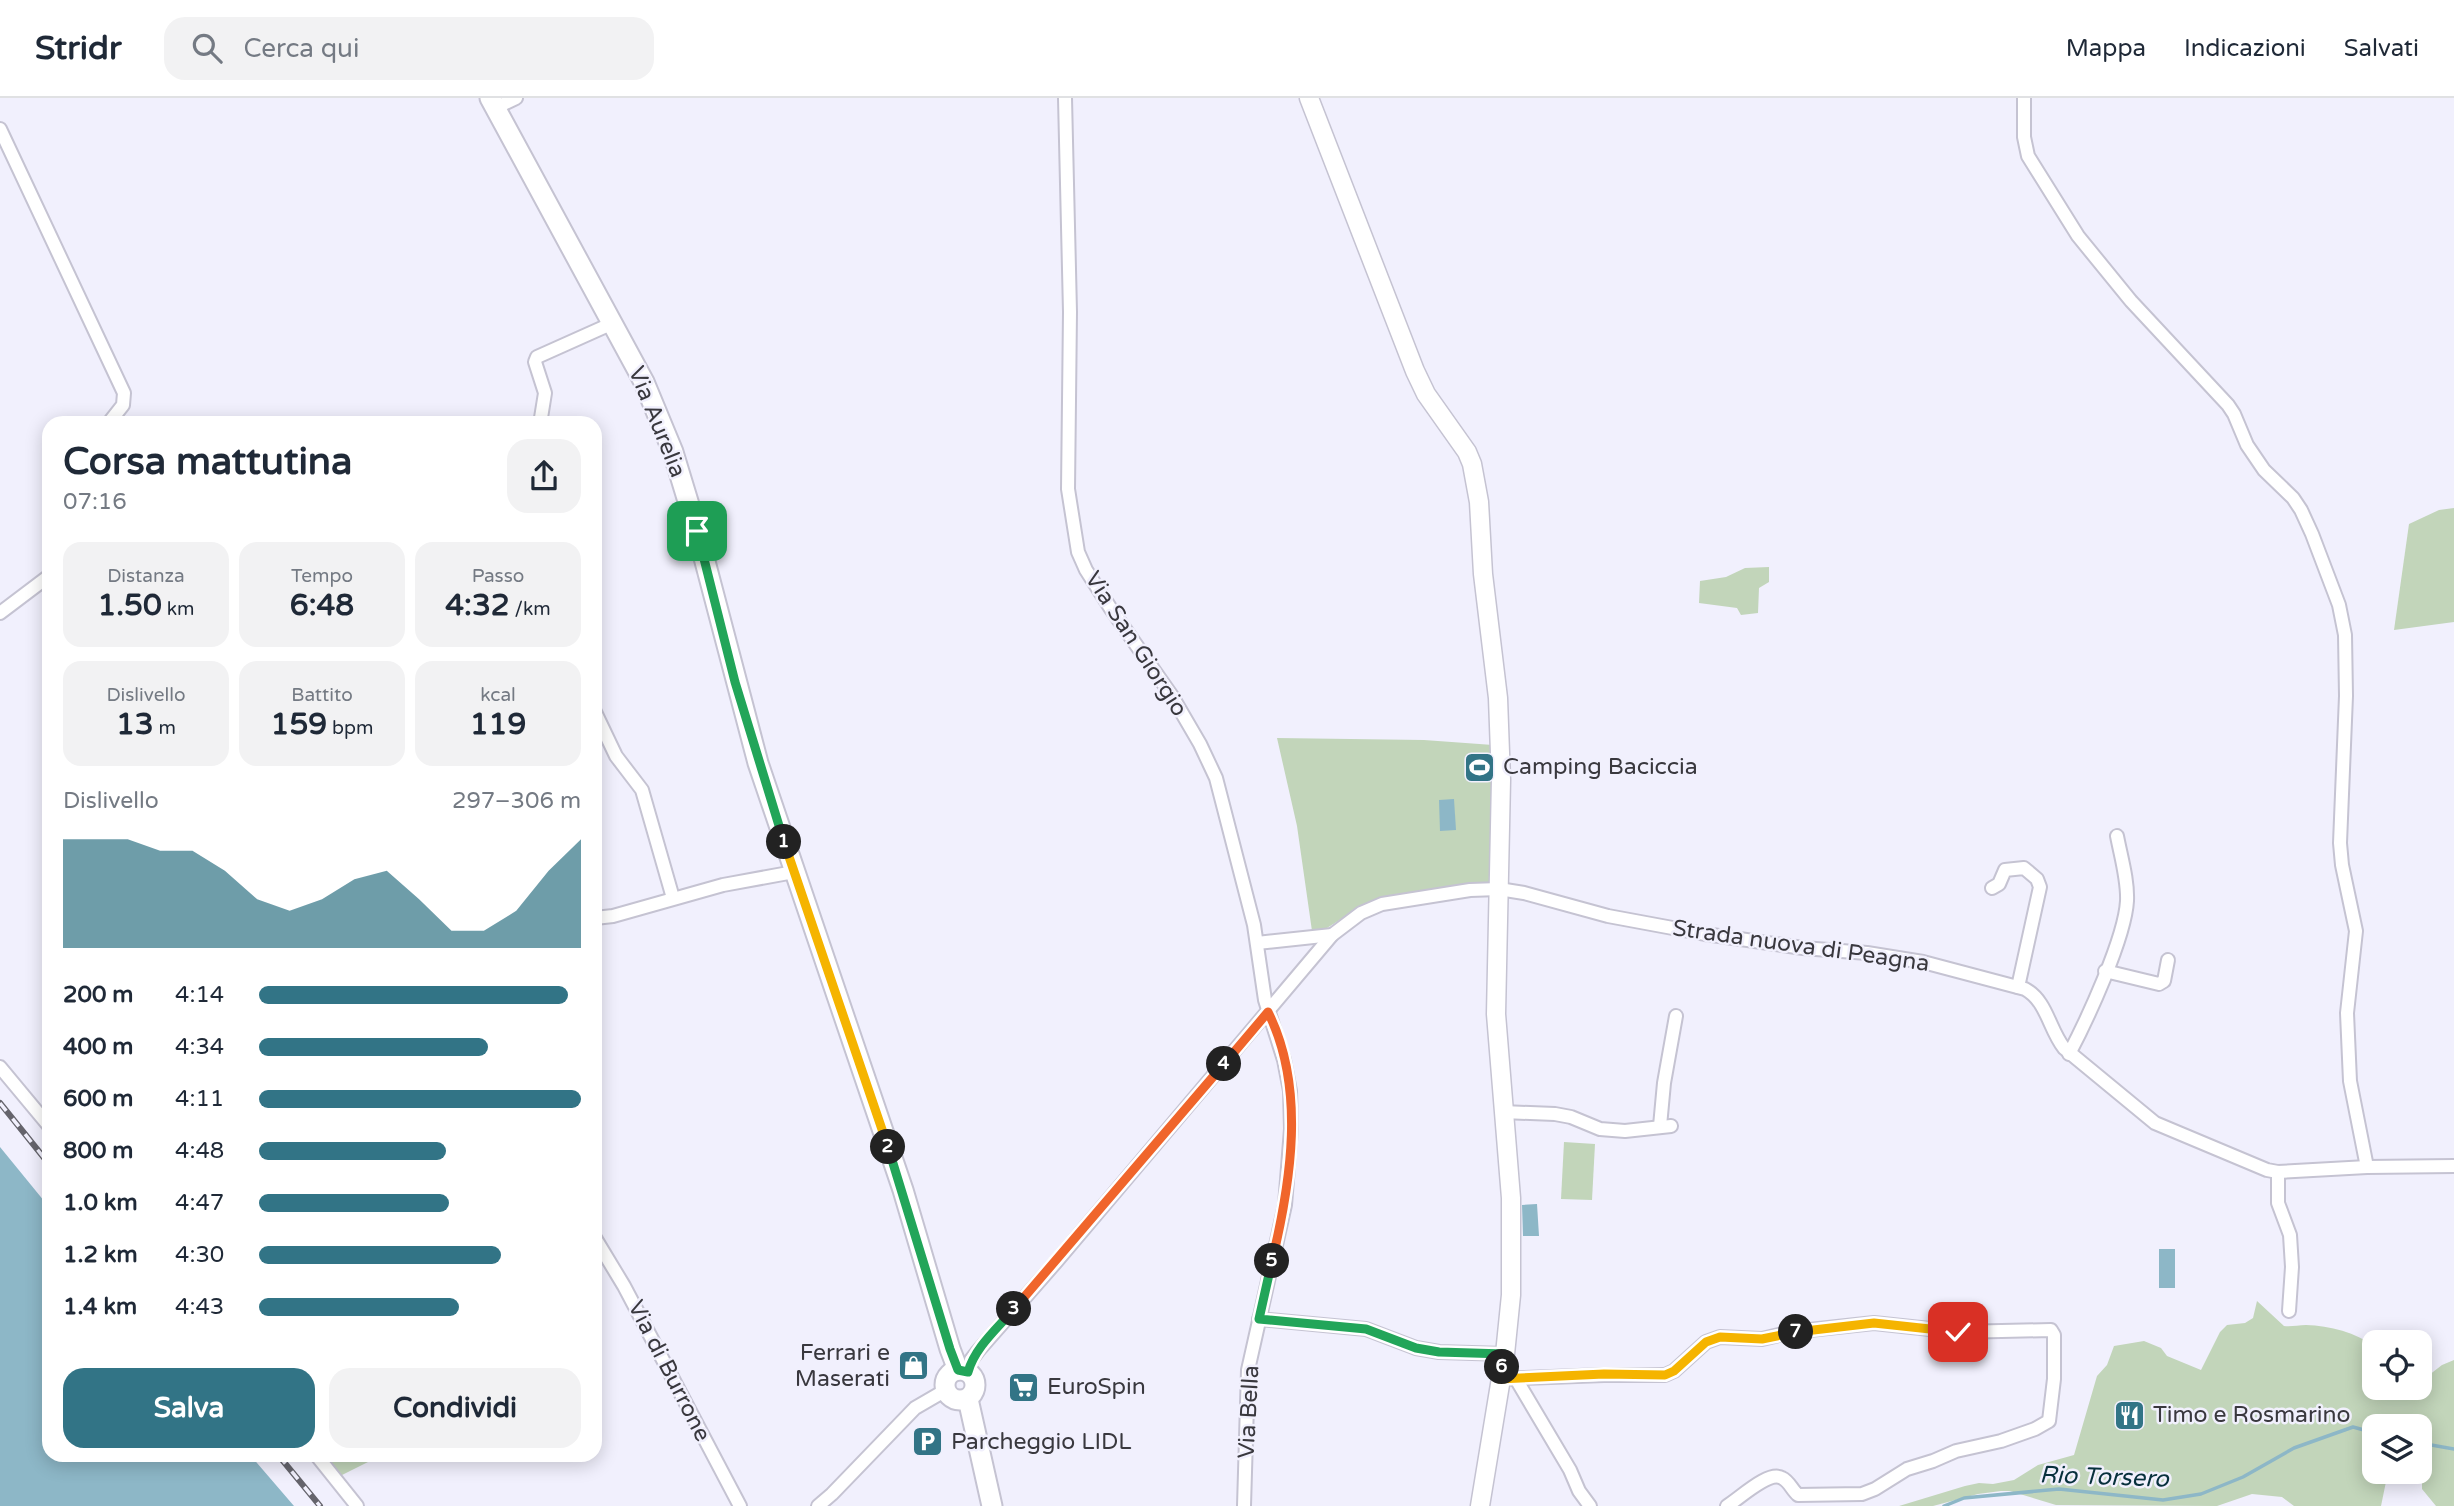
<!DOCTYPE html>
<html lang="it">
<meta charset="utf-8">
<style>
body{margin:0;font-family:"Varela Round",sans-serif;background:#f2f2f3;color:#1f2937;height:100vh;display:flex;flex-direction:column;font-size:26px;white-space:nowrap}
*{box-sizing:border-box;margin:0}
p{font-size:23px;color:#747a83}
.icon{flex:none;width:38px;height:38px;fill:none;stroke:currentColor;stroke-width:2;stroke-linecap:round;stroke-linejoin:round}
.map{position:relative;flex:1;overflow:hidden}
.side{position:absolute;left:42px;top:318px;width:560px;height:1046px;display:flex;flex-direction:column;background:#fff;border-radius:21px;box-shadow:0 4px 18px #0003}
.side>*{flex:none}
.fabs{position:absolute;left:2362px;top:1232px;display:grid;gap:14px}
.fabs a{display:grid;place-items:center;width:70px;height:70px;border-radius:14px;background:#fff;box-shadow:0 4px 18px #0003;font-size:35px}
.pin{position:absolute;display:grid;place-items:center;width:60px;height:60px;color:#fff;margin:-30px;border-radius:14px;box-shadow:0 4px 10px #0006}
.km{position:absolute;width:35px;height:35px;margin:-18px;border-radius:50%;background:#222;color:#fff;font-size:19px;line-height:35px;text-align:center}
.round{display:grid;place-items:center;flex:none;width:74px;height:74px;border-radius:21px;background:#f2f2f3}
.summary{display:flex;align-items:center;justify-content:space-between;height:119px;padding:0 21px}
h1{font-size:38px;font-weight:700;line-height:52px}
.stats{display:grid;grid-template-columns:repeat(3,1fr);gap:10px;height:119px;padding:7px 21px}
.stats div{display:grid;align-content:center;border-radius:18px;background:#f2f2f3;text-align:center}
.stats b{font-size:30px;font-weight:700}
.stats small{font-size:19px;font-weight:400}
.stats p{font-size:19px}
.chart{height:196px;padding:14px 21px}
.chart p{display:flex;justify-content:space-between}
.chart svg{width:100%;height:126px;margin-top:7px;fill:#327486;opacity:.7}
.button{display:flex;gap:14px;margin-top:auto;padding:14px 21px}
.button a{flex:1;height:80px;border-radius:21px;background:#327486;color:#fff;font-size:28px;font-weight:700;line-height:80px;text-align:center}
.button a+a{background:#f2f2f3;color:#1f2937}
ul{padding:0 21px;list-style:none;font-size:23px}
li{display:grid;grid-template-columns:112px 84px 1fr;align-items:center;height:52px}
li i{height:18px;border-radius:9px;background:#327486}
header{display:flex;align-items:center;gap:42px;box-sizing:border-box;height:98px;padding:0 35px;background:#fff;border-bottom:2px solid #e0e1e3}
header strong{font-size:33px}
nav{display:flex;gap:38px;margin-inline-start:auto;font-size:24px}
.search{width:490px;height:63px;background:#f2f2f3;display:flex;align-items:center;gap:18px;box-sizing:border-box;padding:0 24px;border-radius:21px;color:#747a83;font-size:26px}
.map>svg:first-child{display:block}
</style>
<header>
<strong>Stridr</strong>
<div class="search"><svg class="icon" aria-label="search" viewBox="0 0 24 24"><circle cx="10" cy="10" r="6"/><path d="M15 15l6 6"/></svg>Cerca qui</div>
<nav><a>Mappa</a><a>Indicazioni</a><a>Salvati</a></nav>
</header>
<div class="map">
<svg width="2454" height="1408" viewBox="0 0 2454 1408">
<rect width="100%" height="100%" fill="#f1f0fd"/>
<!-- green -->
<g fill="#c2d5ba">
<polygon points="2454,410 2454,524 2394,532 2409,426 2439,412"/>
<polygon points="1769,469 1769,484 1759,490 1758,515 1741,517 1737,510 1699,505 1700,483 1726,479 1745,470"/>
<polygon points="1277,640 1424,642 1493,647 1493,784 1474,784 1380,802 1360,809 1327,830 1312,833 1297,728"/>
<polygon points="1564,1044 1595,1046 1592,1102 1561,1101"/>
<path d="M2257,1203L2284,1228C2291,1229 2298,1227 2306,1227C2330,1228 2356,1234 2375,1249V1290H2420V1284L2442,1267L2454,1262V1408H2436L2422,1391V1384L2415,1381L2409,1374H2420V1328H2375V1374H2388L2381,1408H2294L2282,1399L2252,1396L2217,1408L2056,1407L2010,1393H2001L1978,1396L1933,1408H1899L1965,1388L1979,1385L1993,1386L2014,1382L2038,1367L2074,1357L2097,1278L2107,1267L2114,1248L2144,1243L2161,1250L2167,1258L2201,1272L2220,1234L2227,1227L2245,1225L2253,1220Z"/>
<polygon points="324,1358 380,1358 340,1378"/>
</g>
<!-- water -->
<g fill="#8db7c7">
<polygon points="1454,701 1456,732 1440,733 1439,702"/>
<polygon points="0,1049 49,1109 49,1358 251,1358 294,1408 0,1408"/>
<polygon points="1537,1106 1539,1138 1523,1138 1522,1107"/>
<rect x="2159" y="1151" width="16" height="39"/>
</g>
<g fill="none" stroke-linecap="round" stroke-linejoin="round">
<!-- stream -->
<g stroke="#8db7c7" stroke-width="3.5">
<polyline points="2420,1345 2454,1351"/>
<polyline points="1944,1408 1964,1400 2059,1391 2163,1402 2201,1396 2243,1379 2294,1350 2353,1329 2375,1335"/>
</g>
<defs>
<g id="street">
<polyline points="1065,0 1070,214 1068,391 1078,454 1086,472 1111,511 1172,598 1200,646 1216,680 1254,827 1265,902 1284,962 1290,993 1291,1031 1285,1107 1248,1272 1244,1408"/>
<polyline points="2024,0 2024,39 2028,58 2078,138 2131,203 2228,307 2234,316 2247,347 2264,372 2293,400 2301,412 2312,436 2339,507 2345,537 2346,598 2340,745 2342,767 2356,833 2347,915 2350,983 2367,1069"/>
<polyline points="495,10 516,0"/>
<polyline points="0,31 124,295 123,307 108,326"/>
<polyline points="540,326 545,295 535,264 537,259 613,225"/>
<polyline points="0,515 49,478"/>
<polyline points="595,614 616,658 642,692 673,800"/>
<polyline points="1992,790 1999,786 2005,772 2024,770 2037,781 2040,789 2018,889"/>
<polyline points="595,820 613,818 723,787 794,774"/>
<polyline points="1257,845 1332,837"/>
<polyline points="2105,873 2159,886 2164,883 2168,862"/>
<path d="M2069,956C2087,922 2125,840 2127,803C2128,782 2121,759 2117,738"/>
<polyline points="0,969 49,1028"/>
<polyline points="1503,1014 1555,1016 1571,1019 1600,1031 1625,1033 1671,1028"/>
<polyline points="1660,1028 1664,985 1676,918"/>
<polyline points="2278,1074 2278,1105 2290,1137 2292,1169 2289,1213"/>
<polyline points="595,1140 624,1188 740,1408"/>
<polyline points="1259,1221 1366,1231 1416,1250 1439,1254 1505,1256"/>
<path d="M968,1274L971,1262L978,1253L1056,1164L1332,837L1361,815L1382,806L1470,792L1499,791L1524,795L1608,818L1705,836L1803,850L1867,855L1923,864L2025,891C2047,903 2049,931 2064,950L2155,1025L2267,1072L2278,1074L2367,1069L2454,1068"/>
<path d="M1499,1281L1604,1277H1665L1674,1273L1706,1244L1720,1239L1762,1241L1791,1234L1874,1225L1958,1234L2051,1232L2054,1237V1281L2049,1323L2035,1331L2001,1343L1956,1353L1933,1363L1907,1371L1875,1391L1862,1396L1798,1397C1792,1392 1789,1383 1782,1380C1769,1372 1740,1400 1727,1408"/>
<polyline points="1516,1281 1570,1372 1579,1393 1590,1408"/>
<polyline points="317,1358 357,1408"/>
<polyline points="818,1408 832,1396 915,1310 946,1292"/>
</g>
<polyline id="secondary" points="1309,0 1415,273 1426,296 1467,354 1472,366 1479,404 1483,476 1498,600 1501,682 1496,916 1511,1100 1511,1197 1505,1256 1480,1408"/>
<g id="primary">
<polyline points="490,0 644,284 673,354 697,433 758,665 903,1092 950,1251 958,1272"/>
<circle cx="960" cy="1287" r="15"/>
<polyline points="968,1301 992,1408"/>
</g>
</defs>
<!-- street casing -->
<use href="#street" stroke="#c5c3d2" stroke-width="16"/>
<!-- secondary casing -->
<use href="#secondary" stroke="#c5c3d2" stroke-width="21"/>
<!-- primary casing -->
<use href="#primary" stroke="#c5c3d2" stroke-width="23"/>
<!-- street -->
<use href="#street" stroke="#fff" stroke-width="12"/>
<!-- secondary -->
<use href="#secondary" stroke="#fff" stroke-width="18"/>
<!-- primary -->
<use href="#primary" stroke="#fff" stroke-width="19"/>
<defs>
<g id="rail">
<polyline points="0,1005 49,1066"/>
<polyline points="279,1358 320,1408"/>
</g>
</defs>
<!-- rail casing -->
<use href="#rail" stroke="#65646c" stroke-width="6"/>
<!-- rail -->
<use href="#rail" stroke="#f1f0fd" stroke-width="3.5" stroke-dasharray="10" stroke-linecap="butt"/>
</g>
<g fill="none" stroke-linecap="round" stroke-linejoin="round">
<defs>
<polyline id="split-1" points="697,433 735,584 784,744"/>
<polyline id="split-2" points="784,744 888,1049"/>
<path id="split-3" d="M888,1049L950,1251L958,1272L968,1274C975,1249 998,1230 1014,1211"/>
<polyline id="split-4" points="1014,1211 1224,966"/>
<path id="split-5" d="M1224,966L1268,914C1306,990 1291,1084 1272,1163"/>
<polyline id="split-6" points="1272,1163 1259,1221 1366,1231 1416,1250 1439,1254 1505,1256 1502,1269"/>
<polyline id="split-7" points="1502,1269 1499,1281 1604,1276 1665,1277 1674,1273 1706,1244 1720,1239 1762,1241 1796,1234"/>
<polyline id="split-8" points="1796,1234 1874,1225 1958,1234"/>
</defs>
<!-- split-1 casing -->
<use href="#split-1" stroke="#fff" stroke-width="14"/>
<!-- split-2 casing -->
<use href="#split-2" stroke="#fff" stroke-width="14"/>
<!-- split-3 casing -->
<use href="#split-3" stroke="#fff" stroke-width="14"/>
<!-- split-4 casing -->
<use href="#split-4" stroke="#fff" stroke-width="14"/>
<!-- split-5 casing -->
<use href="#split-5" stroke="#fff" stroke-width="14"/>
<!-- split-6 casing -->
<use href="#split-6" stroke="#fff" stroke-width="14"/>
<!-- split-7 casing -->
<use href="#split-7" stroke="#fff" stroke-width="14"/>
<!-- split-8 casing -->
<use href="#split-8" stroke="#fff" stroke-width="14"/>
<!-- split-1 -->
<use href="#split-1" stroke="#22a559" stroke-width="9"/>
<!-- split-2 -->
<use href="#split-2" stroke="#f5b400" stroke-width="9"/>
<!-- split-3 -->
<use href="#split-3" stroke="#22a559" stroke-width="9"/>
<!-- split-4 -->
<use href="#split-4" stroke="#f0652b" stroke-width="9"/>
<!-- split-5 -->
<use href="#split-5" stroke="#f0652b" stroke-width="9"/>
<!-- split-6 -->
<use href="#split-6" stroke="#22a559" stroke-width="9"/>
<!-- split-7 -->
<use href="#split-7" stroke="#f5b400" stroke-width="9"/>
<!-- split-8 -->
<use href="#split-8" stroke="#f5b400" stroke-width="9"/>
</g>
<!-- icons -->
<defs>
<symbol id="stadium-square" viewBox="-11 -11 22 22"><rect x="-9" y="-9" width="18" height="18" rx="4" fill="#327486" stroke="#f1f0fd"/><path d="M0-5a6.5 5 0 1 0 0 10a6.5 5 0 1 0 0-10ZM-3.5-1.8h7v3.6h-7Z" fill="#fff"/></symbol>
<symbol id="shop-square" viewBox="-11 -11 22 22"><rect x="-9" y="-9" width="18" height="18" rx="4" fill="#327486" stroke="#f1f0fd"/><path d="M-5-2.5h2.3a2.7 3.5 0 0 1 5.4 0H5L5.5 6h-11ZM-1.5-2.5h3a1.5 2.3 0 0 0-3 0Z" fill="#fff"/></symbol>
<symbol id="supermarket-square" viewBox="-11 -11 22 22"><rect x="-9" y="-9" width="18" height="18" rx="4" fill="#327486" stroke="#f1f0fd"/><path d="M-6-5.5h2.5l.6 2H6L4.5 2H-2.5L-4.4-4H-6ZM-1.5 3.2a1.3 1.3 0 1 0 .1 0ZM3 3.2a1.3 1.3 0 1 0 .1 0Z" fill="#fff"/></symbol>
<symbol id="restaurant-square" viewBox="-11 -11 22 22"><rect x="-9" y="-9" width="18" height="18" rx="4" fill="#327486" stroke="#f1f0fd"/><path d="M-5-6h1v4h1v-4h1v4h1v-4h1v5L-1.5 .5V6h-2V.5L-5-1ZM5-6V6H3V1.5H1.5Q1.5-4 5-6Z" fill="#fff"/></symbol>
<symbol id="parking-square" viewBox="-11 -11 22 22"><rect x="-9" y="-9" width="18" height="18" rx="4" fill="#327486" stroke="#f1f0fd"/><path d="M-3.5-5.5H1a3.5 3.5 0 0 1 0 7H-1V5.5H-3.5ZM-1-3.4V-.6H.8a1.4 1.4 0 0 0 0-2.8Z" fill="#fff"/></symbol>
</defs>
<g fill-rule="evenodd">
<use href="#stadium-square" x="1462" y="652" width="35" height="35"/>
<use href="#shop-square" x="896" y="1250" width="35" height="35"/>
<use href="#supermarket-square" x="1006" y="1272" width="35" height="35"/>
<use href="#restaurant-square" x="2112" y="1300" width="35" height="35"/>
<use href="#parking-square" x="910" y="1326" width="35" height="35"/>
</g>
<g text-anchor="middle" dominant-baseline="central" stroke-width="5" stroke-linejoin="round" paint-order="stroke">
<!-- street labels -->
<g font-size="23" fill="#39383e" stroke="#f1f0fd">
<text transform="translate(657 324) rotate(68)">Via Aurelia</text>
<text transform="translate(1136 546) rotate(57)">Via San Giorgio</text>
<text transform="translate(1801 848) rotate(8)">Strada nuova di Peagna</text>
<text transform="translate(669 1273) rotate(63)">Via di Burrone</text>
<text transform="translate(1249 1314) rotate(-87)">Via Bella</text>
</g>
<!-- poi labels -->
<g font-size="23" fill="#39383e" stroke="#f1f0fd" text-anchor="start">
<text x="1503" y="669">Camping Baciccia</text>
<text x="890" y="1255" text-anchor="end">Ferrari e<tspan x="890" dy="26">Maserati</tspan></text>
<text x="1047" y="1289">EuroSpin</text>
<text x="2153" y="1317">Timo e Rosmarino</text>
<text x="951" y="1344">Parcheggio LIDL</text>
</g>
<!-- water labels -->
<g font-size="24" font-style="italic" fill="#07303c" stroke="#f1f0fd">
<text transform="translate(2104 1379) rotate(2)">Rio Torsero</text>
</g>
</g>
</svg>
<div class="fabs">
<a><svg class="icon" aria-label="locate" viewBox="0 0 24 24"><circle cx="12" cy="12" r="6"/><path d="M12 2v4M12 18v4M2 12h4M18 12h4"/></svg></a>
<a><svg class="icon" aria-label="layers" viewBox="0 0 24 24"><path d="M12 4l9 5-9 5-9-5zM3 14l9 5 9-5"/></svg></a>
</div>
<div class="pin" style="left:697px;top:433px;background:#1e9e55"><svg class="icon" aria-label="arrive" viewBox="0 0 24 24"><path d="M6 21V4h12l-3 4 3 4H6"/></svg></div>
<div class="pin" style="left:1958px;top:1234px;background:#d93025"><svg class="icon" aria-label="check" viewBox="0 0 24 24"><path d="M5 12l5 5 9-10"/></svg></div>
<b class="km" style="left:784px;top:744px">1</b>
<b class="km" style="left:888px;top:1049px">2</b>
<b class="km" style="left:1014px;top:1211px">3</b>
<b class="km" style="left:1224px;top:966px">4</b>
<b class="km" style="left:1272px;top:1163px">5</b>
<b class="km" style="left:1502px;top:1269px">6</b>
<b class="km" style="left:1796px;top:1234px">7</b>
<section class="side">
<div class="summary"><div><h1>Corsa mattutina</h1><p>07:16</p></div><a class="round"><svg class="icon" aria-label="share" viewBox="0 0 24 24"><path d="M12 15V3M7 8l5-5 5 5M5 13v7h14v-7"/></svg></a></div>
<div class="stats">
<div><p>Distanza</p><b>1.50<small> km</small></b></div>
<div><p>Tempo</p><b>6:48</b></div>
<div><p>Passo</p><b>4:32<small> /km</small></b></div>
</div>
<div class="stats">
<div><p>Dislivello</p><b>13<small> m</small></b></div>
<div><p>Battito</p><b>159<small> bpm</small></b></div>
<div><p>kcal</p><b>119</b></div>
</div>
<div class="chart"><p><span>Dislivello</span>297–306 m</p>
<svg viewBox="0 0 160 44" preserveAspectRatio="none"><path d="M0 44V6L10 6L20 6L30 10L40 10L50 17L60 27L70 31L80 27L90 20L100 17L110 27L120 38L130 38L140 31L150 17L160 6V44z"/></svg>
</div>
<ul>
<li><b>200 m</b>4:14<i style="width:96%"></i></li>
<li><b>400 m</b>4:34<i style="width:71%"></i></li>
<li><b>600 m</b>4:11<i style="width:100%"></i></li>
<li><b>800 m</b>4:48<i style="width:58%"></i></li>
<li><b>1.0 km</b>4:47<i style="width:59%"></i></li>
<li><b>1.2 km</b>4:30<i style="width:75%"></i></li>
<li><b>1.4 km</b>4:43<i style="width:62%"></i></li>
</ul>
<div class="button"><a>Salva</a><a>Condividi</a></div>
</section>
</div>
